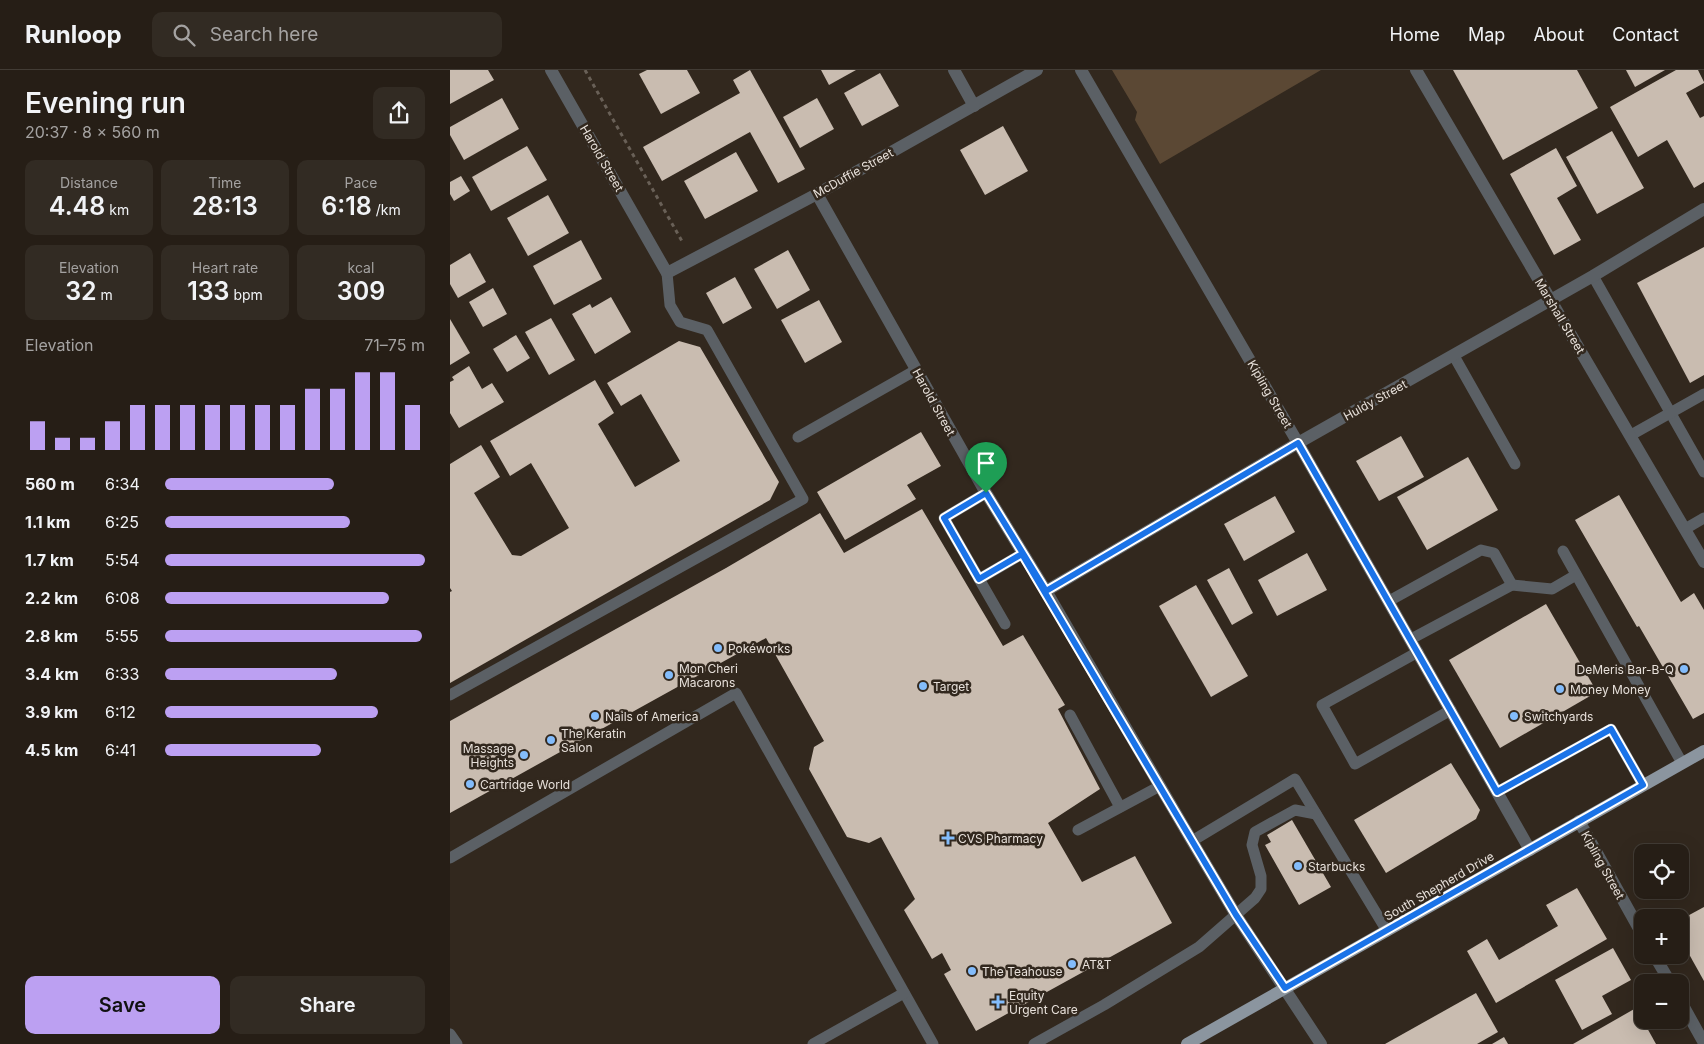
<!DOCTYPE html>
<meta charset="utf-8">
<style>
body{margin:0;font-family:Inter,sans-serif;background:#322b23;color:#f1f3f6;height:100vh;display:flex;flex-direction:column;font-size:19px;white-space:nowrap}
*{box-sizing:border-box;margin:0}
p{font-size:16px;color:#a4a2a1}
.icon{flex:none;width:28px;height:28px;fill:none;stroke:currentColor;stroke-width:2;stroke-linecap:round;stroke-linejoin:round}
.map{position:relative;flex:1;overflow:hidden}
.panel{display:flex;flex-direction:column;background:#261e16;width:450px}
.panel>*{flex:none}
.controls{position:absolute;left:1184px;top:774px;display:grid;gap:10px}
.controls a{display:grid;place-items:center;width:55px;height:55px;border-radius:10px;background:#261e16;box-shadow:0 5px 20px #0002,0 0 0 1px #423c35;font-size:25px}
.pin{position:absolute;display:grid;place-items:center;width:42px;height:42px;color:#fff;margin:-51px -21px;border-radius:50% 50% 50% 0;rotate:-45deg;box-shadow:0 0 5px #0007}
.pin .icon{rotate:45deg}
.round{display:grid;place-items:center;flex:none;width:52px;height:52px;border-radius:10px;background:#322b23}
.summary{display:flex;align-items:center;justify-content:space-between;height:85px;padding:0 25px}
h1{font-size:28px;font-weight:600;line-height:38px}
.figures{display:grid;grid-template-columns:repeat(3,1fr);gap:8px;height:85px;padding:5px 25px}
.figures div{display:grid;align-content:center;border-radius:10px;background:#322b23;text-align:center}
.figures b{font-size:25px;font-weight:600}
.figures small{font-size:14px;font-weight:400}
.figures p{font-size:14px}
.chart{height:140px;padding:10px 25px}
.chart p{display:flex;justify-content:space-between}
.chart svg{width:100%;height:90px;margin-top:5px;stroke:#bca0f2;stroke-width:6}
.primary-button{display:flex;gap:10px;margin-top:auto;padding:10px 25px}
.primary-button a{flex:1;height:58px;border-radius:10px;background:#bca0f2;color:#111;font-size:20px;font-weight:600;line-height:58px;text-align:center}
.primary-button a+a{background:#322b23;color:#f1f3f6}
ul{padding:0 25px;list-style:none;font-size:16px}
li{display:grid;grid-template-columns:80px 60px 1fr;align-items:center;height:38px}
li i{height:12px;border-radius:6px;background:#bca0f2}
header{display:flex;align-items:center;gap:30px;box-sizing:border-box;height:70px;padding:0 25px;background:#261e16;border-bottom:1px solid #423c35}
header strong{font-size:24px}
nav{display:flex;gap:28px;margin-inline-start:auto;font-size:18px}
.search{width:350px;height:45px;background:#322b23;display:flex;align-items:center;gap:12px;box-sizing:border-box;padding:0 18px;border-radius:10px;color:#a4a2a1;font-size:19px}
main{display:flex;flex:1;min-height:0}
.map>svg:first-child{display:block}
</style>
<header>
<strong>Runloop</strong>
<div class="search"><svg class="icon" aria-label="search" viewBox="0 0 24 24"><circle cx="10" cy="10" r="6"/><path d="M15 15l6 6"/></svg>Search here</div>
<nav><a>Home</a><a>Map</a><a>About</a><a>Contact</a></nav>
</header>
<main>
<section class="panel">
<div class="summary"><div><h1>Evening run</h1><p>20:37 · 8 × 560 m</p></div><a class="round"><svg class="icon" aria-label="share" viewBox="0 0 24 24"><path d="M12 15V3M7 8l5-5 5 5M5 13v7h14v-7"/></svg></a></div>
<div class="figures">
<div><p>Distance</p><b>4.48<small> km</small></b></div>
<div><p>Time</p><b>28:13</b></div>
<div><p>Pace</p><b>6:18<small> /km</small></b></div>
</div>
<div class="figures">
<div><p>Elevation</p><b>32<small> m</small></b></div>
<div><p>Heart rate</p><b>133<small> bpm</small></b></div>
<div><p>kcal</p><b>309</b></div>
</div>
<div class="chart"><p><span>Elevation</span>71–75 m</p>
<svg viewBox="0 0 160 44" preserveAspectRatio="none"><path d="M5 44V30M15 44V38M25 44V38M35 44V30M45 44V22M55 44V22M65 44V22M75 44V22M85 44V22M95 44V22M105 44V22M115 44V14M125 44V14M135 44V6M145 44V6M155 44V22"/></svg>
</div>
<ul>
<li><b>560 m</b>6:34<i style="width:65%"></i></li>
<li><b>1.1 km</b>6:25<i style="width:71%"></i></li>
<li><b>1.7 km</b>5:54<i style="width:100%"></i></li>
<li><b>2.2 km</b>6:08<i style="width:86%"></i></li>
<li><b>2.8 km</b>5:55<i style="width:99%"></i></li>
<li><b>3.4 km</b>6:33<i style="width:66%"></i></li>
<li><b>3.9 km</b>6:12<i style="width:82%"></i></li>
<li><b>4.5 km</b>6:41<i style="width:60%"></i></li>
</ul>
<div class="primary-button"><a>Save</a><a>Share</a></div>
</section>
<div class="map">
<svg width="1254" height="974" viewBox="0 0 1254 974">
<rect width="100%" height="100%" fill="#32281e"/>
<!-- green -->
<polygon fill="#5b4834" points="662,0 871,0 710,94 685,50 687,42"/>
<!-- building -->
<g fill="#c9bcb0">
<polygon points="0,0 38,0 44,10 0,34"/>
<polygon points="197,0 237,0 250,23 211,44 189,4"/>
<polygon points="300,0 355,99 328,113 300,62 212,111 193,77 290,23 283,10"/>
<polygon points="371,0 406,0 379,15"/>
<polygon points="1003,0 1127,0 1148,38 1053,90"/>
<polygon points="1176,0 1215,0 1185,17"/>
<polygon points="1226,0 1248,0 1254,12 1254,13 1236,23 1250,48 1254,46 1254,112 1244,118 1217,70 1188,87 1160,37"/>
<polygon points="430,3 449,36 412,56 394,23"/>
<polygon points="52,28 69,59 14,90 0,65 0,57"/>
<polygon points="367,28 384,59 350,78 333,47"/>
<polygon points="553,56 578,101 535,125 510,80"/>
<polygon points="1162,61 1194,118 1147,144 1116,87"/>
<polygon points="77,76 97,110 41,141 22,107"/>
<polygon points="1106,78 1127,116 1107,128 1131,170 1104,185 1060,104"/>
<polygon points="286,82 308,121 255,149 234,111"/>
<polygon points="11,106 20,121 4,131 0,124 0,112"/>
<polygon points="98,125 119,163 78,186 57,148"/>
<polygon points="131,170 152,209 104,235 83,196"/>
<polygon points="1254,177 1254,305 1240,313 1187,213"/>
<polygon points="338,180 360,220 327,239 304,199"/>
<polygon points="20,183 36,212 8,228 0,214 0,195"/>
<polygon points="285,207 302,238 273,254 256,223"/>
<polygon points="43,218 57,244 33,257 19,232"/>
<polygon points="161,227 181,262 145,284 122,244 140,234 142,238"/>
<polygon points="369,230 392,272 355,293 331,250"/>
<polygon points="101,248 125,290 99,305 75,262"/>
<polygon points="0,249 20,283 0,295"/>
<polygon points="66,265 80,288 57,302 43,279"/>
<polygon points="229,271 250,277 329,412 320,430 0,613 0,522 2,521 0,518 0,394 31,375 50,407 24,423 62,485 71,486 119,458 81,393 60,406 40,371 145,310 164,343 148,354 185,417 230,391 191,324 171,336 157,313"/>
<polygon points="19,296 32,319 42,313 54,332 9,358 0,343 0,312 4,310 2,307"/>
<polygon points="471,362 491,396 457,415 466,429 395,470 367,422"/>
<polygon points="951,366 974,407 929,431 906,391"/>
<polygon points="1018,387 1048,440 977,480 947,427"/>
<polygon points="1169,425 1231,532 1244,523 1254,540 1254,643 1243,649 1189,556 1187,557 1125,450"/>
<polygon points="825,426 845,462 794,491 774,454"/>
<polygon points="472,439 553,576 573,565 615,635 608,639 650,719 598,753 632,812 685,786 722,853 526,961 494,904 501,900 492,883 482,889 454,840 465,829 431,767 419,773 397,767 359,699 364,677 374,671 316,568 0,743 0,651 276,498 370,443 394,483"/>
<polygon points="857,483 877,520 827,546 808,510"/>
<polygon points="779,498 803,543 782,555 757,510"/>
<polygon points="746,515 798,606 761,627 709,536"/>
<polygon points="1096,534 1147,622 1050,678 999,590"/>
<polygon points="1001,693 1030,740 1026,749 936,803 904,750"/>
<polygon points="842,750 881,817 849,835 815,775 821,772 817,765"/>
<polygon points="1127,818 1157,869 1046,933 1017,881 1037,869 1049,890 1108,856 1096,835"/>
<polygon points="1254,837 1254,911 1230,868 1230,850"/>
<polygon points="1163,878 1181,910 1152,926 1162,944 1132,960 1105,910"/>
<polygon points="1026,923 1048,962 1027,974 935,974"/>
<polygon points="1186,938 1206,974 1123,974"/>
<polygon points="1054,967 1058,974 1042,974"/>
</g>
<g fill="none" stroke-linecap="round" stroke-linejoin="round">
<!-- path -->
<polyline stroke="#696057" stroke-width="3" stroke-dasharray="4 4" stroke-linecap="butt" points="135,0 233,173"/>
<!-- lane -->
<g stroke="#5b6065" stroke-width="11">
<polyline points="1143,206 1254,402"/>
<polyline points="1004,286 1065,394"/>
<polyline points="1181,365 1254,324"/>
<polyline points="348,367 466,300"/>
<polyline points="536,423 494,448 555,554"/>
<polyline points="1235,459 1254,448"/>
<polyline points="1113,481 1232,693"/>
<polyline points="529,509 572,484"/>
<polyline points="1062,515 1102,519 1126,505"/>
<polyline points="939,531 1031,480 1044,483 1062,515 961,569"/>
<polyline points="968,582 872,635 905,694 1001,640"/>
<polyline points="0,625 353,429 257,260 230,252 220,235 217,203"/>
<polyline points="620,645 670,737"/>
<polyline points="1047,722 1161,659 1193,715"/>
<polyline points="628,760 710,716"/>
<polyline points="742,771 845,709 937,861"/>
<polyline points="0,788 286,623 483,974"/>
<polyline points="0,964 7,974"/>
<polyline points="363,974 454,923"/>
<polyline points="584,974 654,935 749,877 805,828 811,819 811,806 802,775 805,762 845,740 866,744"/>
</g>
<!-- street -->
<g stroke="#5b6065" stroke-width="12">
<polyline points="101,0 217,203 367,124 587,0"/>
<polyline points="504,0 524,36"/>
<polyline points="631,0 848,373 1080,780"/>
<polyline points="966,0 1254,492"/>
<polyline points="367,124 536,423 596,521 742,771 786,845 871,974"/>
<polyline points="596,521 848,373 1143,206 1254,139"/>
<polyline points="1129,751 1192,864"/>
<polyline points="1204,885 1220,912"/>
<polyline points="1230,930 1254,973"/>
</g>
<!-- primary -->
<polyline stroke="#8b959f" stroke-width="12" points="737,974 1254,681"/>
</g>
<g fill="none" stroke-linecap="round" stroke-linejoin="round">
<defs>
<polyline id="route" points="536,423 596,521 848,373 1047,722 1161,659 1193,715 835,918 786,845 572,484 529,509 494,448 536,423"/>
</defs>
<!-- route casing -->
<use href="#route" stroke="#fff" stroke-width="10"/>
<!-- route -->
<use href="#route" stroke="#1a73e8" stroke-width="6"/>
</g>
<!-- markers -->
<g fill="#83bcfb" stroke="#32281e" stroke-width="2">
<circle cx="268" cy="578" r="5"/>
<circle cx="1234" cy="599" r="5"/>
<circle cx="219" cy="605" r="5"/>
<circle cx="473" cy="616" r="5"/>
<circle cx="1110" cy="619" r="5"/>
<circle cx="145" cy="646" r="5"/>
<circle cx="1064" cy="646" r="5"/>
<circle cx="101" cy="670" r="5"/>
<circle cx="74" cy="685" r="5"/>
<circle cx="20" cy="714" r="5"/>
<path d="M495.5 760.5h5v5h5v5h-5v5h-5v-5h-5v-5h5z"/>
<circle cx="848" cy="796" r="5"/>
<circle cx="622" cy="894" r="5"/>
<circle cx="522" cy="901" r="5"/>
<path d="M545.5 924.5h5v5h5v5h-5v5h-5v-5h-5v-5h5z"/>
</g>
<g text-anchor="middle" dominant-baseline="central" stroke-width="5" stroke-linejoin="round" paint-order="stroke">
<!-- street labels -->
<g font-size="12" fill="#e7e0da" stroke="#32281e">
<text transform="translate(152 88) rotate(60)">Harold Street</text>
<text transform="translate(403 103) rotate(-29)">McDuffie Street</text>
<text transform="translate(1110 246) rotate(59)">Marshall Street</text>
<text transform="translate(820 324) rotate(60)">Kipling Street</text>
<text transform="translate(925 330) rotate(-29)">Huldy Street</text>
<text transform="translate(484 332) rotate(61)">Harold Street</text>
<text transform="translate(1153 795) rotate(61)">Kipling Street</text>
<text transform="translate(989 816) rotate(-30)">South Shepherd Drive</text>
</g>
<!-- poi labels -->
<g font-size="12" fill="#e7e0da" stroke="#32281e" text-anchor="start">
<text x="278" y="578">Pokéworks</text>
<text x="229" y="598">Mon Cheri<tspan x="229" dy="14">Macarons</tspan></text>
<text x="1224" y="599" text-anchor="end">DeMeris Bar-B-Q</text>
<text x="483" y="616">Target</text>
<text x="1120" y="619">Money Money</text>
<text x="155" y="646">Nails of America</text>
<text x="1074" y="646">Switchyards</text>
<text x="111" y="663">The Keratin<tspan x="111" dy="14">Salon</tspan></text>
<text x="64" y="678" text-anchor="end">Massage<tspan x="64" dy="14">Heights</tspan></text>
<text x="30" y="714">Cartridge World</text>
<text x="508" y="768">CVS Pharmacy</text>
<text x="858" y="796">Starbucks</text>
<text x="632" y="894">AT&amp;T</text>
<text x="532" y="901">The Teahouse</text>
<text x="559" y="925">Equity<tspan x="559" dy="14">Urgent Care</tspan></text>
</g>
</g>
</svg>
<div class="controls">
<a><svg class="icon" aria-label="locate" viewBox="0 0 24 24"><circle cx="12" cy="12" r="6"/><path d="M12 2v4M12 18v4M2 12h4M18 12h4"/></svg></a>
<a>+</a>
<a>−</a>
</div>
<div class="pin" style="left:536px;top:423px;background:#1e9e55"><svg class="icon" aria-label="arrive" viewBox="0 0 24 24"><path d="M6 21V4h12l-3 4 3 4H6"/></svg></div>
</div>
</main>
